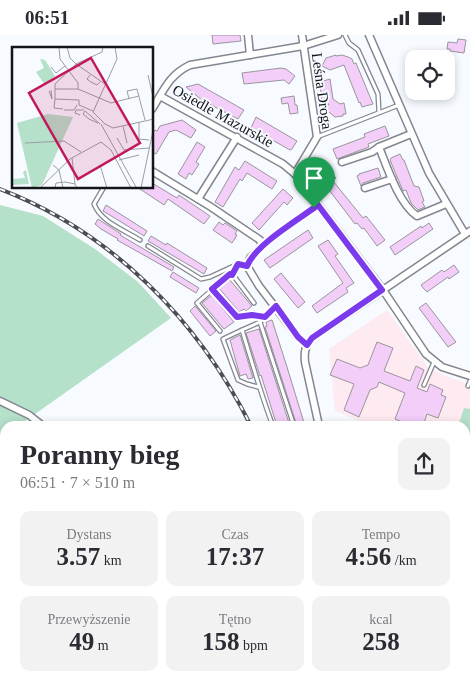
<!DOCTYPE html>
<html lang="pl">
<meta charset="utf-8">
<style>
body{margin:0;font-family:"Times New Roman",serif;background:#f2f2f3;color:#2b2b33;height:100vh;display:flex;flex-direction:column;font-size:19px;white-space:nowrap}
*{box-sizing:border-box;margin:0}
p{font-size:16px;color:#7c7c81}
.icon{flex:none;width:28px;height:28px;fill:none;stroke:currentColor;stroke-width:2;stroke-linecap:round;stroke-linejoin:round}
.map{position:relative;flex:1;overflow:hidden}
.drawer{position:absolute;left:0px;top:386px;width:470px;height:266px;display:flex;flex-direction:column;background:#fff;border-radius:15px 15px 0 0;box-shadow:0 2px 8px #0003}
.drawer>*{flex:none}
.controls{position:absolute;left:405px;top:15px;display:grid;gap:10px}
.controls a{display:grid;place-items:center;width:50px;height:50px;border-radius:10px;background:#fff;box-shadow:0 2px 8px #0003;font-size:25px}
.pin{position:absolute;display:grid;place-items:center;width:42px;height:42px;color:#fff;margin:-51px -21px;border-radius:50% 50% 50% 0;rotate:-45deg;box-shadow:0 0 5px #0007}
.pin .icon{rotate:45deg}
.round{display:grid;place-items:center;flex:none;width:52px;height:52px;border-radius:10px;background:#f2f2f3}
.head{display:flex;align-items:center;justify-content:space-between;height:85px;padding:0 20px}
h1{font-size:28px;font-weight:700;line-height:38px}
.figures{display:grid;grid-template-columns:repeat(3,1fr);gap:8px;height:85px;padding:5px 20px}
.figures div{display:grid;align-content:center;border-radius:10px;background:#f2f2f3;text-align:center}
.figures b{font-size:25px;font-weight:700}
.figures small{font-size:14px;font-weight:400}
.figures p{font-size:14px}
.status{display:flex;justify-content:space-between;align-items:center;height:35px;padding:0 25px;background:#fff;direction:ltr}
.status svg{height:14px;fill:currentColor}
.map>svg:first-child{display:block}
</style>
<div class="status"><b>06:51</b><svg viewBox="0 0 49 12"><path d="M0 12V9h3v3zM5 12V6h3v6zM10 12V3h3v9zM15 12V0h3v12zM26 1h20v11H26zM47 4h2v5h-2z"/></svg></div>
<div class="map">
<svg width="470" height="652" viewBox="0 0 470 652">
<rect width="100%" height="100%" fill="#f7faff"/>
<!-- education -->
<polygon fill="#feeaf1" points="387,275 427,331 443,340 470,349 470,454 465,452 465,391 373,391 335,376 329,314"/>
<!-- green -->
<g fill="#b5e0c9">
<polygon points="0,170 43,181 95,214 138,247 171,283 18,391 5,391 5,400 0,404"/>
<polygon points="464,373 470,374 470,437 465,435 465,391 458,391"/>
</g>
<!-- building -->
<g fill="#f2cef8" stroke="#9b959c">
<polygon points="212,0 240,0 241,6 213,9"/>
<polygon points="458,4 466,5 464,18 450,16 450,14 447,14 448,7 457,8"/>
<polygon points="336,20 336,21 342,20 348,22 352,24 354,29 356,28 373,69 362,72 360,67 359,68 344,30 330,35 322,31 326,23"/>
<polygon points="281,33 286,34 295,41 289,49 284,45 244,49 242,38"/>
<polygon points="330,44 333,64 340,69 344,68 346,79 343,79 343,81 335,82 325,74 329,69 322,70 320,47"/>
<polygon points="198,49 244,75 238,84 213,71 209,69 208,70 186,52"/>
<polygon points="294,61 295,70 297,70 298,78 290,79 288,68 282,69 281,63"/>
<polygon points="256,82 297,106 292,114 290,115 251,93"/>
<polygon points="182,85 196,95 191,103 176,95 169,97 156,119 152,117 152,99 155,95 157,96 160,91"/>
<polygon points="385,91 389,101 368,109 369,112 337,124 333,114 365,102 364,99"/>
<polygon points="197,107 205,112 196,127 199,129 192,140 189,138 186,144 178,139"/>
<polygon points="400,119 403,125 404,125 414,151 419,152 424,166 422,167 425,172 418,175 411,168 406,155 403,156 390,125 391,123"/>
<polygon points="245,126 277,146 272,154 247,138 242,146 240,144 223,172 215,167 235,132 239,135"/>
<polygon points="318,127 328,137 330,136 336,143 333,146 363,183 366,181 385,205 377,211 364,193 362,194 357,188 355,189 326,151 321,152 313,143 309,136 309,134"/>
<polygon points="378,133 381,142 363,148 361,151 357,141 359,140 359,139"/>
<polygon points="152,148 177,163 179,160 210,181 204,189 168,164 164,170 137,152 152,152"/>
<polygon points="283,154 293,163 287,170 284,167 259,195 252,188"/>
<polygon points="106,170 147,196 144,201 103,176"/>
<polygon points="98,184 121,199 120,200 174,232 172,236 117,205 118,204 101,194 95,189"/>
<polygon points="219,187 223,190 225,188 237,196 235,199 237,200 232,208 213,195"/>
<polygon points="429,188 433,194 395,220 390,212 421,191 422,193"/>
<polygon points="308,195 313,203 270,233 264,225"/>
<polygon points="151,201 166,210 167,208 207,233 204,239 148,206"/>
<polygon points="328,205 338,219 335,221 354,248 346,253 348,257 317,278 312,271 343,248 318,211"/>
<polygon points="454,230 459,237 449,244 448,242 427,257 424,254 421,250 442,235 444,237"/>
<polygon points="173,237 199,253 196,258 170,242"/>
<polygon points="281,238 305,267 298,273 274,244"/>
<polygon points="229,244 252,271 246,276 244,274 239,277 219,253"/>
<polygon points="212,260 234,287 224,294 202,268"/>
<polygon points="426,268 456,307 448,312 419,273"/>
<polygon points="195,271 216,296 210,301 190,276"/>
<polygon points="272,285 287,332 305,391 297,391 265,292 267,291 266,287"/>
<polygon points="259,294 290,391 277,391 261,340 260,341 246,298"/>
<polygon points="240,300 253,343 248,344 246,339 240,341 230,305"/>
<polygon points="377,307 393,313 384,336 410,346 416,331 424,335 417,353 427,357 430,349 443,355 441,360 446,362 438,383 427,379 423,391 412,391 395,384 405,358 379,347 377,352 370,355 359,382 344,375 354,349 330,340 337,324 360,333 368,330"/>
<polygon points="470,565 470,593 465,602 465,574"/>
</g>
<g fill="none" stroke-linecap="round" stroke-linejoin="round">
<defs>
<g id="service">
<polyline points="345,0 349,8 358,15 378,59 379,77"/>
<polyline points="317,102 399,70"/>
<path d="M104,152L94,169C101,187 124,195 140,205"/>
<polyline points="148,211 201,244 210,242 238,229"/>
<polyline points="263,211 318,170"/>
<polyline points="233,240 238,229 247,231"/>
<polyline points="213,254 229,239 233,240 254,268"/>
<polyline points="260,287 275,271"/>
<polyline points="242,295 223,304 238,345 247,349 258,352"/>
<polyline points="220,296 197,268 213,254 237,282 252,280 265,281"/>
<polyline points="424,350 434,327"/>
<polyline points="468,351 470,346"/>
<path d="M273,391C261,360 252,327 242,295L260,287L294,391"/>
<polyline points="301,652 301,648"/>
</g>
<g id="minor">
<polyline points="248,0 250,20"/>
<polyline points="369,0 429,138 465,199"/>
<polyline points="160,61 283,129 295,139 383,255 426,319 442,332 470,341"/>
<path d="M152,74C164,55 169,40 190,30L303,11L338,0"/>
<path d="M411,99L379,112C387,132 399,169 417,181L446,169"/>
<polyline points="342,127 372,117 379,112"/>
<polyline points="152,136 211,172 260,205 262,211 250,223 247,231 259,251 298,302 307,309"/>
<polyline points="295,139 317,102 302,0"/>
<polyline points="365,153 392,144"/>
<polyline points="198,164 237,102"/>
<polyline points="0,366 29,380 43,391"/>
<path d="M319,391L305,327C304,317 305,311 312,303L470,196"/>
<polyline points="465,506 470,507"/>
<polyline points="0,514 5,513"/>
<polyline points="0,618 5,602"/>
<polyline points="367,648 372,652"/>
<polyline points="169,652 170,648"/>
<polyline points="280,652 280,648"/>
</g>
</defs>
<!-- service casing -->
<use href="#service" stroke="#83868e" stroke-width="5.5"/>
<!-- minor casing -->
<use href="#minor" stroke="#83868e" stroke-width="9"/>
<!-- service -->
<use href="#service" stroke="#fff" stroke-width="3"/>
<!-- minor -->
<use href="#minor" stroke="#fff" stroke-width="6"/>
<defs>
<g id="rail">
<path d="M0,154C112,197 198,285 251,391"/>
<polyline points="290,652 290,648"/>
</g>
</defs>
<!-- rail casing -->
<use href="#rail" stroke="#4c4d51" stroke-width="4"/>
<!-- rail -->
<use href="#rail" stroke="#f7faff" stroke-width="2" stroke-dasharray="5.5" stroke-linecap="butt"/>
</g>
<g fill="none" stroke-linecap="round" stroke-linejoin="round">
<defs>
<path id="route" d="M318,170L382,255L312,303L307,310L298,302L276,271L265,282L252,280L237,282L212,254L230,239L232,240L238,229L247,231C256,209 298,185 318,170Z"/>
</defs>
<!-- route casing -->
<use href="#route" stroke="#fff" stroke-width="10"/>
<!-- route -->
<use href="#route" stroke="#7c3aed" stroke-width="6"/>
</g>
<g text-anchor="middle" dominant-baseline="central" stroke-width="4" stroke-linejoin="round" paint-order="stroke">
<!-- street labels -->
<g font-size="15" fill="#141518" stroke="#f7faff">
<text transform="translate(322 56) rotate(82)">Leśna Droga</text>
<text transform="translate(223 81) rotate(29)">Osiedle Mazurskie</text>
</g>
</g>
<!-- overview -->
<g transform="translate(12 12)">
<rect width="141" height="141" fill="#f7faff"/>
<path d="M28,12L33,13L43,29L33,38L24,25L32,21ZM36,67L61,70L30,138L20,141L5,76ZM14,123L17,137L0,138V132L13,131L11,125Z" fill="#b5e0c9"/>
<path fill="none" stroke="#9c9ea3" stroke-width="1" d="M47,0L48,12L66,36V42M55,0L58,11L64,17L90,5L91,0M103,0L105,12L81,65L93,77L101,81L142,72M39,20L44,26L53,19M78,28L75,32L79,35L85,38L88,35M136,28L142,54M43,42H66L99,56L127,49M37,44L40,52L39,43M43,52L42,61L51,62M117,52L115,44L125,42L133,73M52,63H62L65,58M81,64L67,58V53L43,52V37L64,17L93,37M68,68L63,66L64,63H72M127,75V92L137,93M86,76L77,72L71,67L73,64L88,77M89,77L124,140M111,79L115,96M105,91L112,103L137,101M13,96L52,94L69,105M60,111L63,137M107,113L127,108M41,118L47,123L51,141M88,118L95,141M28,141L58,112L89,95L99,103L119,141M43,141L44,136L53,135L63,137L65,141M129,141L142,79"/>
<path fill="#c2185b" fill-opacity="0.15" stroke="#c2185b" stroke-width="2.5" d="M79,11L128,96L66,132L17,46Z"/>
<rect width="141" height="141" fill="none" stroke="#141518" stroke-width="2.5"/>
</g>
</svg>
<div class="controls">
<a><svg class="icon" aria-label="locate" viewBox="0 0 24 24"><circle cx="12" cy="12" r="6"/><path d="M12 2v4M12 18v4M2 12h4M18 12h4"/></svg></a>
</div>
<div class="pin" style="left:314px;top:173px;background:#1e9e55"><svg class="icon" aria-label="arrive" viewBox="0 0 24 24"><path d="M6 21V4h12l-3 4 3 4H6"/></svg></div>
<section class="drawer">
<div class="head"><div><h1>Poranny bieg</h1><p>06:51 · 7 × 510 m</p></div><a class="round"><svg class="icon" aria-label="share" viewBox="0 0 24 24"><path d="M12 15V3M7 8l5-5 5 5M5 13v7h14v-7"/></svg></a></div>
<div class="figures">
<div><p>Dystans</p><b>3.57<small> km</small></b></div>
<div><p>Czas</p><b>17:37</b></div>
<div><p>Tempo</p><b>4:56<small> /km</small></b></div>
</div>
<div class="figures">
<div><p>Przewyższenie</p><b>49<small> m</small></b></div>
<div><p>Tętno</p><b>158<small> bpm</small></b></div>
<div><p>kcal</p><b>258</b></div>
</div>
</section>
</div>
